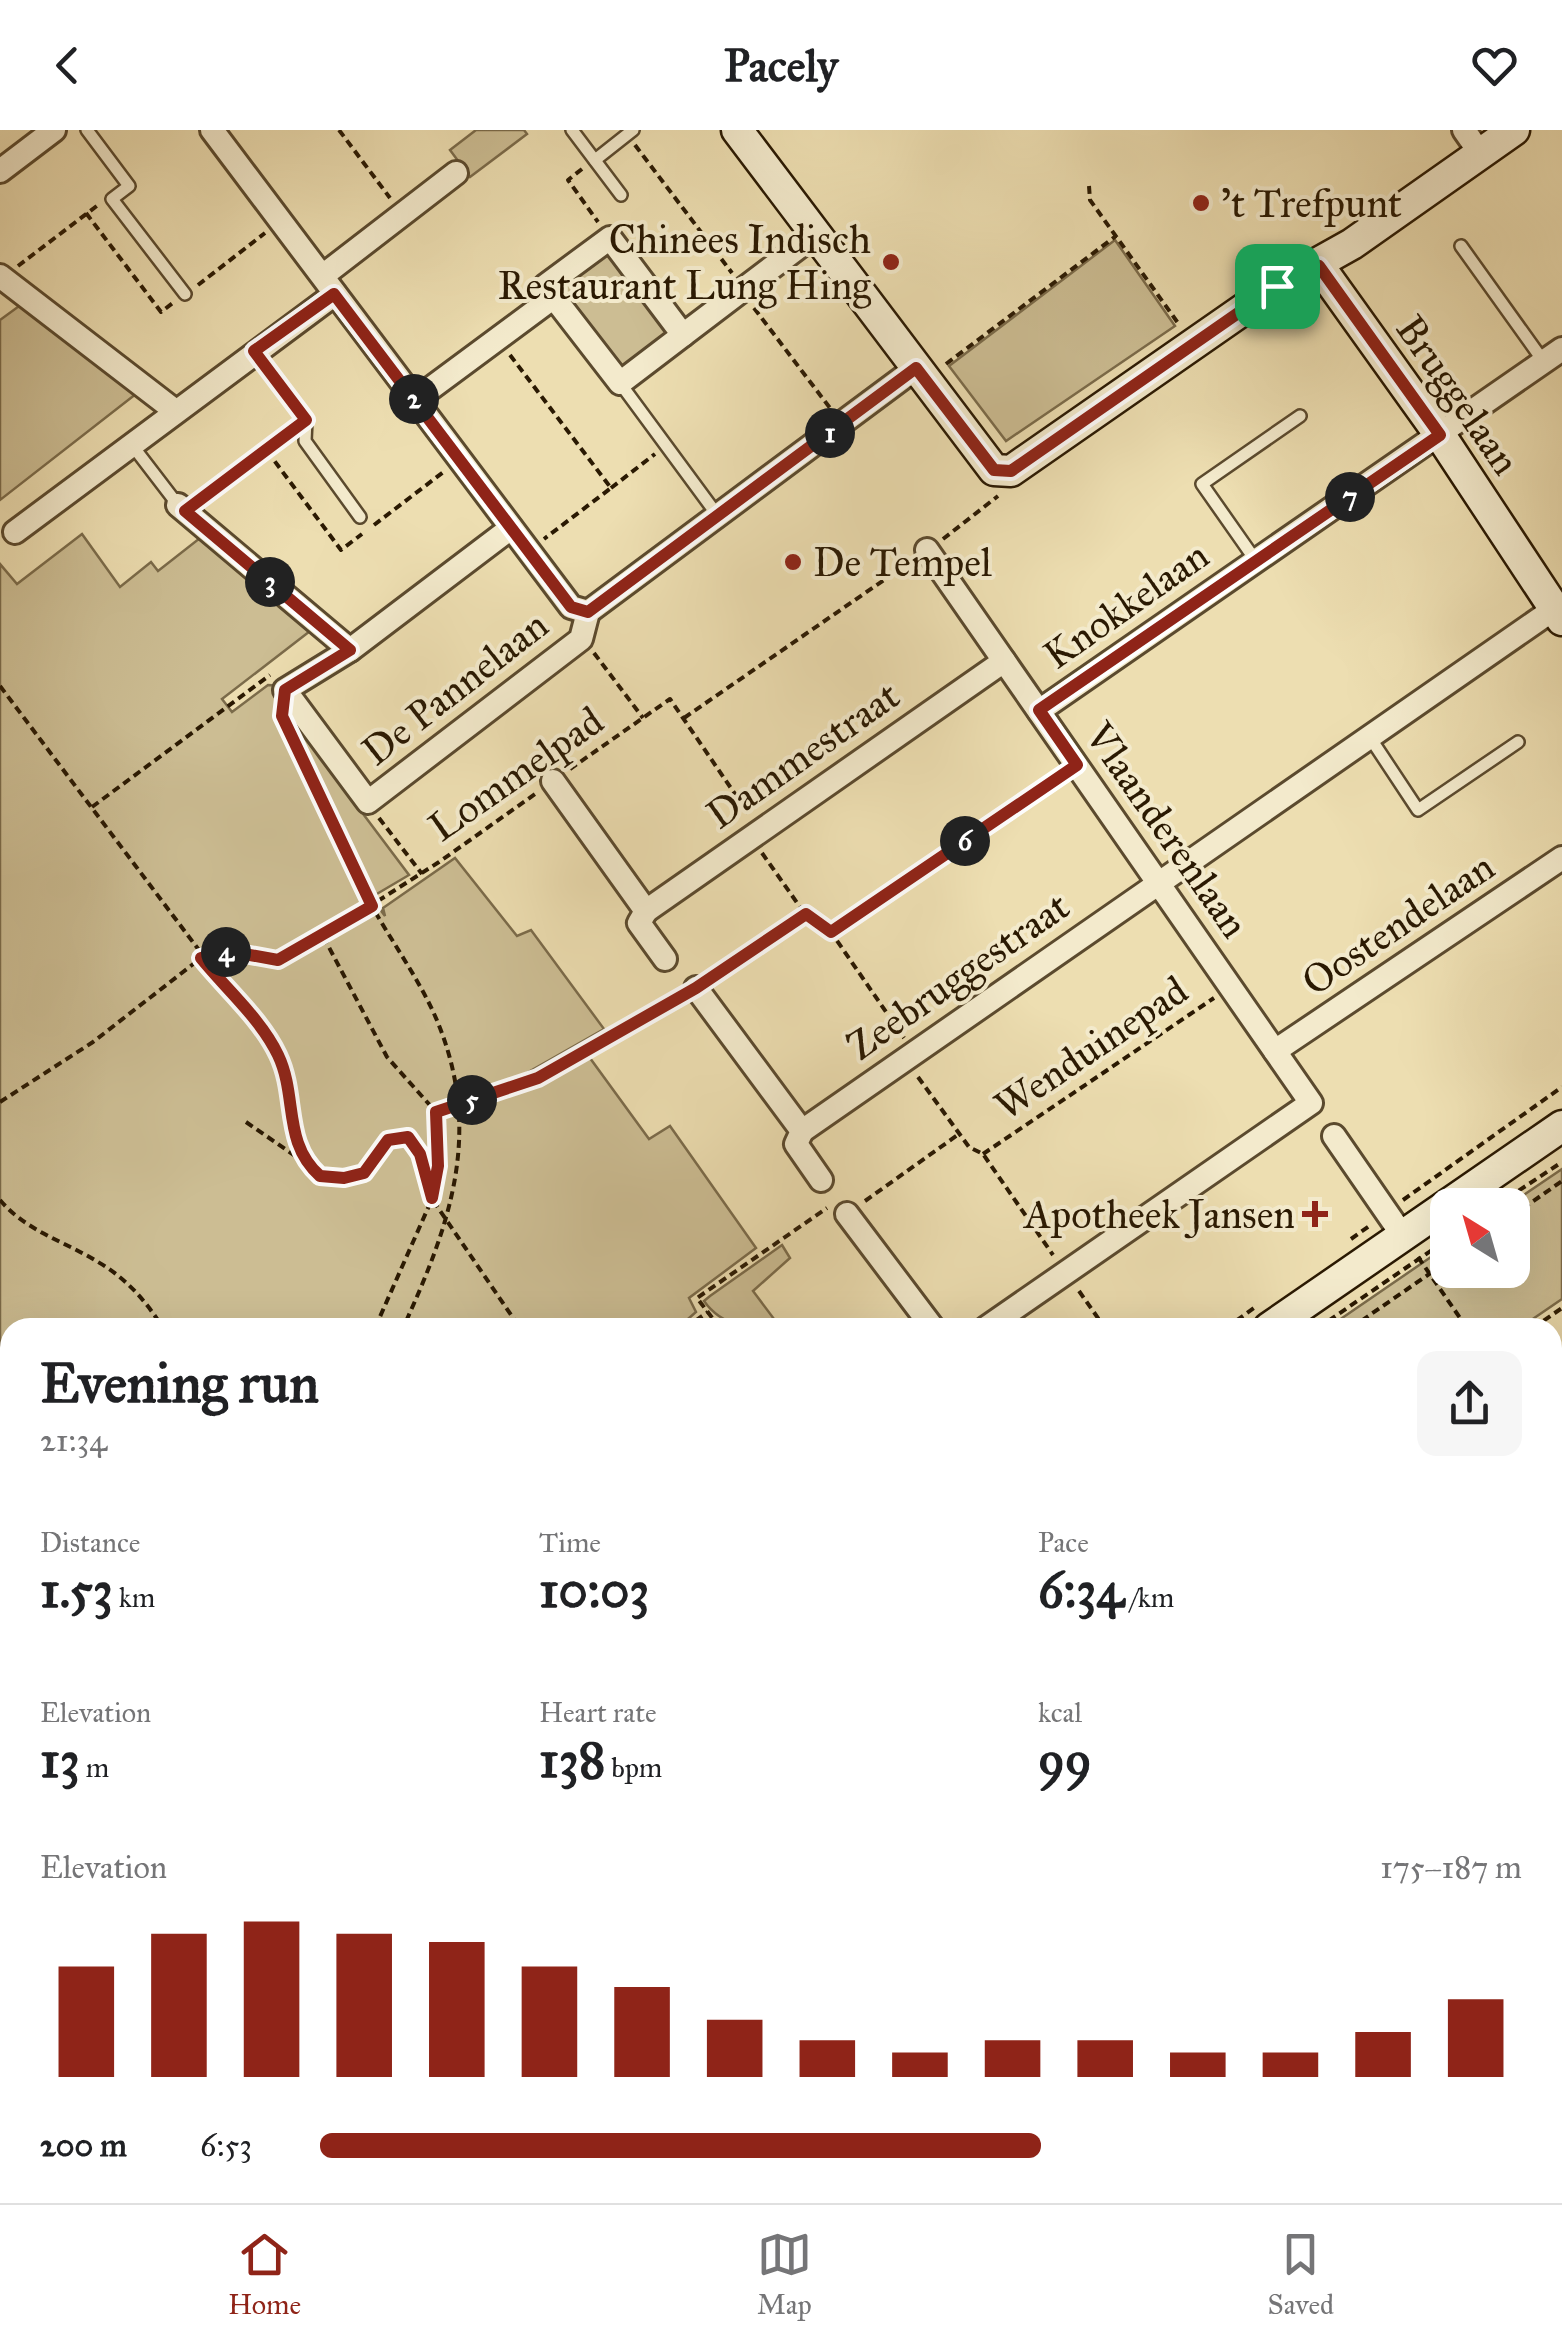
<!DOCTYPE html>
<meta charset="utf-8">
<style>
body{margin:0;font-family:"IM FELL Great Primer",serif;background:#f6f6f6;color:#202124;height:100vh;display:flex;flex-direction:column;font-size:38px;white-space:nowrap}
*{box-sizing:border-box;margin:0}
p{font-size:32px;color:#757577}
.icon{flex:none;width:55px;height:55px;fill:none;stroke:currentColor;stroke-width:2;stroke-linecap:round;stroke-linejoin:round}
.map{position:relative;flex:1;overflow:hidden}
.panel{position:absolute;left:0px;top:1188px;width:1562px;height:888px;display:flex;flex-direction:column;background:#fff;border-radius:30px 30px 0 0;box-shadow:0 10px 40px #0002}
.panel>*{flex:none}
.needle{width:65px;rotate:323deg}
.tools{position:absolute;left:1430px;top:1058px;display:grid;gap:20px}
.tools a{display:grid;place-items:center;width:100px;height:100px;border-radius:20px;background:#fff;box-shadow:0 10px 40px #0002;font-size:50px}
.pin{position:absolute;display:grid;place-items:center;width:85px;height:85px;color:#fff;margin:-42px;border-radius:20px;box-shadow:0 5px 15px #0006}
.km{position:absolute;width:50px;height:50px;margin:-25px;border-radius:50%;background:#222;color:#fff;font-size:28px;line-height:50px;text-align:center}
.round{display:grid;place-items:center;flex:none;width:105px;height:105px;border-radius:20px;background:#f6f6f6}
.overview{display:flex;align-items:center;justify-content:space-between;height:170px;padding:0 40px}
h1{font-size:55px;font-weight:800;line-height:75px}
.metrics{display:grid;grid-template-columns:repeat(3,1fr);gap:15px;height:170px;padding:10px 40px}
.metrics div{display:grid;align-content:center}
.metrics b{font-size:50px;font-weight:800}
.metrics small{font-size:28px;font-weight:400}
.metrics p{font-size:28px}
.chart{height:280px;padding:20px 40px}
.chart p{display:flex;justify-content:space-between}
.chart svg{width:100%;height:180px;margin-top:10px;stroke:#8f2418;stroke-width:6}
ul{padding:0 40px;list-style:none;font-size:32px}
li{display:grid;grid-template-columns:160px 120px 1fr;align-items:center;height:75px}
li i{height:25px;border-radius:12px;background:#8f2418}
header{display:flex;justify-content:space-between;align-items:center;height:130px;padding:0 40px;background:#fff;font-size:45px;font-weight:800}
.tabs{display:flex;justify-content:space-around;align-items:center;height:140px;border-top:2px solid #e0e0e0;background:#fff;font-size:28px;color:#757577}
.tabs a{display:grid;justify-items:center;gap:5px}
.tabs .on{color:#8f2418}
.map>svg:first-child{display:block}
</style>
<header><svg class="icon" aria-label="back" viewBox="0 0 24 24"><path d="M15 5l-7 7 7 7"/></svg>Pacely<svg class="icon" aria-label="heart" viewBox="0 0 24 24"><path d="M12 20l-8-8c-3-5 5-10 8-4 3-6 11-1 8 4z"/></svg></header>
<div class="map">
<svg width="1562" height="2073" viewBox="0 0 1562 2073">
<rect width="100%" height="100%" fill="#eddeb1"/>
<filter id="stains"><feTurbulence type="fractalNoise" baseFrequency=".002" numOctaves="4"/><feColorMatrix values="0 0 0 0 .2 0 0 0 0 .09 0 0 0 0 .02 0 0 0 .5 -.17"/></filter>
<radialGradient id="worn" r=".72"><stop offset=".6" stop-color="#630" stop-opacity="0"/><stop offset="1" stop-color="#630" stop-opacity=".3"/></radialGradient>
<!-- green -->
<g fill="#ccbd93" stroke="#7b6b4a" stroke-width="2.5">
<polygon points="476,0 524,0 527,4 470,47 450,20"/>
<polygon points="1115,110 1175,196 1006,311 949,236"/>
<polygon points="604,116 674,201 624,241 556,160"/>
<polygon points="26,171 141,260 0,370 0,190"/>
<polygon points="82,404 120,457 151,432 158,441 200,408 314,498 222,569 232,582 268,555 287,556 277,590 342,729 385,786 383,778 455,728 517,806 531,800 604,899 511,952 518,963 587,924 649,1009 670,996 756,1118 689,1168 696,1182 688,1189 694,1196 709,1193 715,1197 10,1198 10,1493 0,1482 0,434 17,454"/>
<polygon points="282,576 409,745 375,765"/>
<polygon points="1562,1039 1562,1169 1521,1197 1329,1197 1447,1116 1448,1140 1512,1140 1512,1075 1509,1075"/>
<path d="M782,1115L790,1128L753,1161L780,1197C750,1198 723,1198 704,1171L710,1166Z"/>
<polygon points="80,2065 238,2065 227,2073 68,2073"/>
<polygon points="750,2065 942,2065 947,2073 755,2073"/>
</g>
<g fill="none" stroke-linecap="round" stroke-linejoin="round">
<defs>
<g id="lane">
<polyline points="87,0 129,56 112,69 185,164"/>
<polyline points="572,0 621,65"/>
<polyline points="595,30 633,0"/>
<polyline points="1461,116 1544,232"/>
<polyline points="254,221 306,290 305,311 360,387"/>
<polyline points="620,253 718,386"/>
<polyline points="132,315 178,375"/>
<polyline points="1256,431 1202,354 1300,286"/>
<polyline points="1369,606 1418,680 1518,612"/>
</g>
<g id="street">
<polyline points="212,0 571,477 588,482"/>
<polyline points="1464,0 1480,23"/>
<polyline points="0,41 54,0"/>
<polygon points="610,108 683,205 620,253 545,156"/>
<polyline points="325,144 456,43"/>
<polyline points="0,146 174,280"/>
<polyline points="683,205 816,104"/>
<polyline points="415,270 554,167"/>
<polyline points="178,375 350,520"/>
<polyline points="511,398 350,520 285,560 368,672 581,509 588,482"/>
<polyline points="15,402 335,164"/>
<polyline points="927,420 1311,973 986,1198"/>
<polyline points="588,482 916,238"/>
<polyline points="1039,581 1562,219"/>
<polyline points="553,651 646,781 639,793 665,829"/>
<polyline points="646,781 1004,531"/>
<polyline points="696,858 802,1001 796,1014 821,1050"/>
<polyline points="1275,921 1562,728"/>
<polyline points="802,1001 1554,479"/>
<polyline points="1334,1006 1403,1106"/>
<polyline points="847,1084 933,1198"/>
<polyline points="1552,1368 1562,1361"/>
<polyline points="1552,1495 1562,1489"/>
<polyline points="1552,1545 1562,1538"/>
<polyline points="0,1629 10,1621"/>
<polyline points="0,1926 10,1938"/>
<polyline points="0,2017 10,2010"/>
<polyline points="1363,2073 1375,2065"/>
<polyline points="1456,2073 1467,2065"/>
</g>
<g id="secondary">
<polyline points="737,0 994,340 1011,341 1277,156 1352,114 1514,0"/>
<polyline points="1319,136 1440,305 1562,490"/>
<polyline points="1269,1198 1562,996"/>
<polyline points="1552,1268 1562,1261"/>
<polyline points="0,1544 10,1556"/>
<polyline points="475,2065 483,2073"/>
<polyline points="961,2065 967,2073"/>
<polyline points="1179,2065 1185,2073"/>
<polyline points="2,2073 13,2065"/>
<polyline points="1001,2073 1013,2065"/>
</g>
</defs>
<!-- lane casing -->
<use href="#lane" stroke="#5b4a2e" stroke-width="16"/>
<!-- street casing -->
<use href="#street" stroke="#5b4a2e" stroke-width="28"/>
<!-- secondary casing -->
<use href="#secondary" stroke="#2a1902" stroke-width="35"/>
<!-- path -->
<g stroke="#2a1902" stroke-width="4" stroke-dasharray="8 5" stroke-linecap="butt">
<polyline points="339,0 390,68"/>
<polyline points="635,15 732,143"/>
<polyline points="582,39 568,50 598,92"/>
<polyline points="1089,56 1090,70 1178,193"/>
<polyline points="86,83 161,182 174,172"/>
<polyline points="18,136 98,75"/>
<polyline points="198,155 265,103"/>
<polyline points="754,178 830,278"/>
<polyline points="510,225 611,358 544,409"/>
<polyline points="946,234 1116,106"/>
<polyline points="267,321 341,420 362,404"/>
<polyline points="611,358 655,324"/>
<polyline points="201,369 289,303"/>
<polyline points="374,395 446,340"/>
<polyline points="943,409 998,366"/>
<polyline points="594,523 643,588"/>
<path d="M0,556L278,925C290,967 286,1015 320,1046L344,1048L365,1043L387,1010L407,1007L420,1024L432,1069"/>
<polyline points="684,588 910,432"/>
<path d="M292,606C319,663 344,722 373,778C395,817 424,856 440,898C482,1007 449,1097 403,1198"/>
<polyline points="570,639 670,569 748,683"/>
<polyline points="92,677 270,545"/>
<polyline points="379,688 422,744"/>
<polyline points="762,723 805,784 831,802 904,908"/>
<polyline points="831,802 1058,648"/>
<polyline points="323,806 439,732 538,662"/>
<polyline points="714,846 805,784"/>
<polyline points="918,947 969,1017 983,1024 1053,1125"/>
<polyline points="0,972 93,912 201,828 228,821 278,829 323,806 387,927 436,982 438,1035 433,1064"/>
<polyline points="437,981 538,948 681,867"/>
<polyline points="246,992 304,1032"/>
<polyline points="983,1024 1214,868"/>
<path d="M0,1070C26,1101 64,1111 98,1132C126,1148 146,1171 163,1198"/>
<polyline points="1403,1070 1562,957"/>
<polyline points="865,1071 959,1004"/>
<polyline points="1497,1075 1562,1032"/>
<polyline points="1512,1086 1562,1051"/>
<polyline points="1351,1109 1372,1094"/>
<polyline points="1418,1127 1467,1198"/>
<polyline points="1079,1161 1105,1198"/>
<polyline points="375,1198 432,1069 520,1198"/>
<polyline points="685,1198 708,1182"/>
<polyline points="720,1198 697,1168 827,1078"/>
<polyline points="1226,1198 1254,1178"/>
<polyline points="1318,1198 1448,1109"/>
<polyline points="1351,1198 1448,1131"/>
<polyline points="1533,1198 1562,1178"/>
<polyline points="1552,1429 1562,1443"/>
<polyline points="0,1479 10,1491"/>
<polyline points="0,1508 10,1520"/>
<polyline points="0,1580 10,1592"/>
<polyline points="1552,1663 1562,1656"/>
<polyline points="1552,1716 1562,1730"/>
<polyline points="0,1887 10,1879"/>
<polyline points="1552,1916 1562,1929"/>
<polyline points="217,2065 224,2073"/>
<polyline points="420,2065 425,2073"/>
<polyline points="512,2065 520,2073"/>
<polyline points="730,2065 736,2073"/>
<polyline points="1308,2065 1313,2073"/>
<polyline points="1550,2065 1555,2073"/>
<polyline points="234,2073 245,2065"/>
</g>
<!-- lane -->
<use href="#lane" stroke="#f3eacc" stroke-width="11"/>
<!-- street -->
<use href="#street" stroke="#f3eacc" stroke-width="22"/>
<!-- secondary -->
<use href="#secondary" stroke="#f3eacc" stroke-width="30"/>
</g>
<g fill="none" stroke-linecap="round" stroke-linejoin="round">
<defs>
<path id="route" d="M1319,136L1440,305L1039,580L1077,635L831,802L806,784L696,858L538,948L436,982L438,1036L432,1068L420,1024L408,1007L388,1010L364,1043L344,1048L320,1046C282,1012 298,967 278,925C261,889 226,859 201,828L228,821L278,830L372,776L282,586L285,560L350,520L185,381L306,290L254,221L334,164L571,477L588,482L916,238L994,340L1011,341L1277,156Z"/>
</defs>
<!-- route casing -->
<use href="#route" stroke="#fff" stroke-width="20"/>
<!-- route -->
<use href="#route" stroke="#8f2418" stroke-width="12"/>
</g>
<!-- markers -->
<g fill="#8f2418" stroke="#f3eacc" stroke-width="4">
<circle cx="1201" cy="73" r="10"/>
<circle cx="891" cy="132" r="10"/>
<circle cx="793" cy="432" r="10"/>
<path d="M1310 1069h10v10h10v10h-10v10h-10v-10h-10v-10h10z"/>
</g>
<g text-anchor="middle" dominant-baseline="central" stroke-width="8" stroke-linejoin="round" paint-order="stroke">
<!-- poi labels -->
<g font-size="40" fill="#2a1902" stroke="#f3eacc" text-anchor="start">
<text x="1221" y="73">'t Trefpunt</text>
<text x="871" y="109" text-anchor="end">Chinees Indisch<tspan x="871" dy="46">Restaurant Lung Hing</tspan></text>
<text x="813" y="432">De Tempel</text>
<text x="1295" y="1084" text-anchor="end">Apotheek Jansen</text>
</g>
<!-- street labels -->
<g font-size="40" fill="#2a1902" stroke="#f3eacc">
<text transform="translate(1458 265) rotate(55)">Bruggelaan</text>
<text transform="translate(1126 475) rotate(-35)">Knokkelaan</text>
<text transform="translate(455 558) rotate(-38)">De Pannelaan</text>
<text transform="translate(803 625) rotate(-35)">Dammestraat</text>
<text transform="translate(516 644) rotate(-35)">Lommelpad</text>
<text transform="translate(1167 700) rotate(55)">Vlaanderenlaan</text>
<text transform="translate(1398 794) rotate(-34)">Oostendelaan</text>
<text transform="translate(958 846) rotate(-35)">Zeebruggestraat</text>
<text transform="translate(1091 918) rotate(-34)">Wenduinepad</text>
</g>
</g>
<rect width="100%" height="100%" filter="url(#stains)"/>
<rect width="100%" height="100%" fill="url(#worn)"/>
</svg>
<div class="tools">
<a><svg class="needle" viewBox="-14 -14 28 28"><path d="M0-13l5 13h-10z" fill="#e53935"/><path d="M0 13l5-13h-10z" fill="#757577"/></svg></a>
</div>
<div class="pin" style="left:1277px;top:156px;background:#1e9e55"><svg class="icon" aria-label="arrive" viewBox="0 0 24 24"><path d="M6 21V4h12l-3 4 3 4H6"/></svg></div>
<b class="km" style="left:830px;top:303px">1</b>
<b class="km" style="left:414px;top:269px">2</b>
<b class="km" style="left:270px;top:452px">3</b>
<b class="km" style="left:226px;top:822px">4</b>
<b class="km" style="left:472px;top:970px">5</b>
<b class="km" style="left:965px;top:711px">6</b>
<b class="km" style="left:1350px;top:367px">7</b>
<section class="panel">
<div class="overview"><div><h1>Evening run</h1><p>21:34</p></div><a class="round"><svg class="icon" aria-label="share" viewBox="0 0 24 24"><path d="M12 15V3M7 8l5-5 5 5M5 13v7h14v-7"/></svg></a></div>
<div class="metrics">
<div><p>Distance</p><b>1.53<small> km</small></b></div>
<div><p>Time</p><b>10:03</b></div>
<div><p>Pace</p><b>6:34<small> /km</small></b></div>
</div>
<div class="metrics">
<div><p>Elevation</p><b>13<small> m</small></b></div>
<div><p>Heart rate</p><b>138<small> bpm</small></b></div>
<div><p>kcal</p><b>99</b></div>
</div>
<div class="chart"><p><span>Elevation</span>175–187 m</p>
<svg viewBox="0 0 160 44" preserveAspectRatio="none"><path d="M5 44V17M15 44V9M25 44V6M35 44V9M45 44V11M55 44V17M65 44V22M75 44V30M85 44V35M95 44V38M105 44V35M115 44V35M125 44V38M135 44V38M145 44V33M155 44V25"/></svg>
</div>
<ul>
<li><b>200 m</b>6:53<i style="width:60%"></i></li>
</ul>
</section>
</div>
<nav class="tabs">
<a class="on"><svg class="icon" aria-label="home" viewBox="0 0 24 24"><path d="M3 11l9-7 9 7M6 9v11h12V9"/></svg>Home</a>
<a><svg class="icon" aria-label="map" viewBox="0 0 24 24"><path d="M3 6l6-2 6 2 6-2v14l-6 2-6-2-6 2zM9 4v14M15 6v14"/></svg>Map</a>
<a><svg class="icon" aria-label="saved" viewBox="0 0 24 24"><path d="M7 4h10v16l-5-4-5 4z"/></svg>Saved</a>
</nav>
